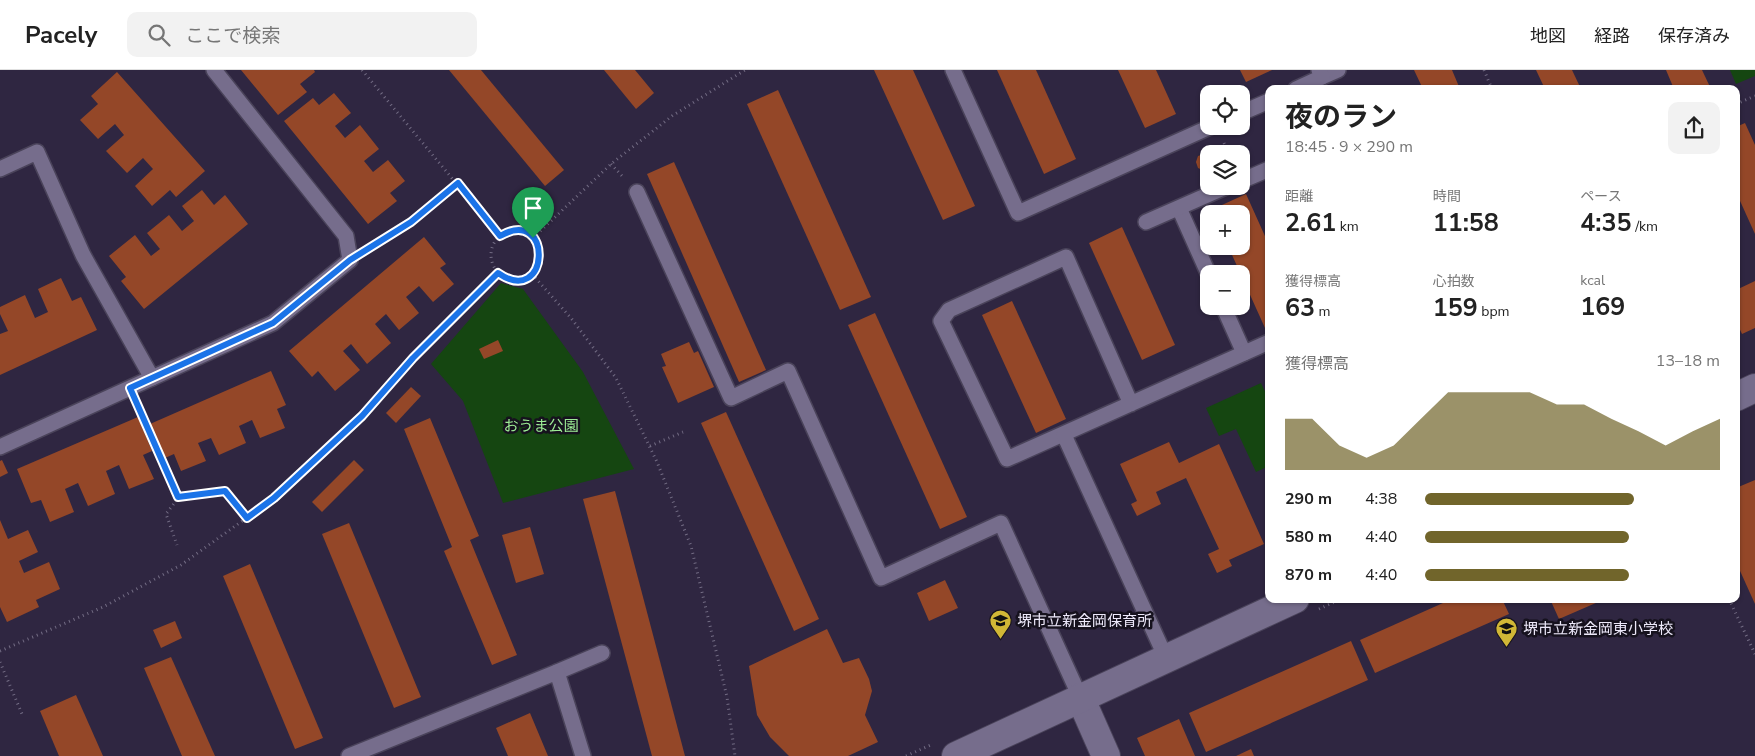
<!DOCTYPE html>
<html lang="ja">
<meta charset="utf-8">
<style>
body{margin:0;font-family:"Nunito Sans","Noto Sans JP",sans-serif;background:#f2f2f2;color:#222;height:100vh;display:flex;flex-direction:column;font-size:19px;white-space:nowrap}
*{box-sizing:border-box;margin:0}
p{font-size:16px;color:#767676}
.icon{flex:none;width:28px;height:28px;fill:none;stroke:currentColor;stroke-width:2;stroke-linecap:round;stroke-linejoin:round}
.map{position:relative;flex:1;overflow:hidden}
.drawer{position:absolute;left:1265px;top:15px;width:475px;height:518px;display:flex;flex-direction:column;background:#fff;border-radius:10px;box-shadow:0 1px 4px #0004}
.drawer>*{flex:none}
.controls{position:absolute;left:1200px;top:15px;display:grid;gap:10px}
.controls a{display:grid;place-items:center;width:50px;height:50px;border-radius:10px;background:#fff;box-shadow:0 1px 4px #0004;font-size:25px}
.pin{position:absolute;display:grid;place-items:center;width:42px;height:42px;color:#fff;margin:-51px -21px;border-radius:50% 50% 50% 0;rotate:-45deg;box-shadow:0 0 5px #0007}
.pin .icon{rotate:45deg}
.round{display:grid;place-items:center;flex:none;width:52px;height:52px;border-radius:10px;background:#f2f2f2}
.overview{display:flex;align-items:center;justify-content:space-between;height:85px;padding:0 20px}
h1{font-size:28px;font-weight:700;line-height:38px}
.metrics{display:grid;grid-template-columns:repeat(3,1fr);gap:8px;height:85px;padding:5px 20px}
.metrics div{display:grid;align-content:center}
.metrics b{font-size:25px;font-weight:700}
.metrics small{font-size:14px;font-weight:400}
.metrics p{font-size:14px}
.chart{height:140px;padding:10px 20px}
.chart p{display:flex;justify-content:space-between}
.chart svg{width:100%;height:90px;margin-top:5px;fill:#71652b;opacity:.7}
ul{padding:0 20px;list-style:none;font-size:16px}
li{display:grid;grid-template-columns:80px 60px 1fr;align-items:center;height:38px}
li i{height:12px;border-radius:6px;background:#71652b}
header{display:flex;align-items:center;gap:30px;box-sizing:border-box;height:70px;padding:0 25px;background:#fff;border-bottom:1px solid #e0e0e0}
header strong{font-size:24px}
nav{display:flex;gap:28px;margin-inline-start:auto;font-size:18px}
.search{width:350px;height:45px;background:#f2f2f2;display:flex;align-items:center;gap:12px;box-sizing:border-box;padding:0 18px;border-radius:10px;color:#767676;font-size:19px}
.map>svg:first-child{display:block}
</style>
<header>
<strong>Pacely</strong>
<div class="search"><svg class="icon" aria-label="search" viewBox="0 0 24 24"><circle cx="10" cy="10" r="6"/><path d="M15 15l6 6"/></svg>ここで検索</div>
<nav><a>地図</a><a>経路</a><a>保存済み</a></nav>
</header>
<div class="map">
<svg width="1755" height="686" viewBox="0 0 1755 686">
<rect width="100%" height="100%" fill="#2f2641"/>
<!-- green -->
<g fill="#154611">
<polygon points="1730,0 1755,0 1755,6 1736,14"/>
<polygon points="501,213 523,219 583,302 634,399 503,433 463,331 431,294"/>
<polygon points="1261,313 1269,330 1269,396 1256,402 1236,359 1219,366 1206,338"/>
</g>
<!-- building -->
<g fill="#944728">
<polygon points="241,0 314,0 315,2 300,14 307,22 278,45"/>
<polygon points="449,0 481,0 564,100 545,116"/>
<polygon points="604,0 635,0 654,23 636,39"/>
<polygon points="874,0 913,0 975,136 943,150"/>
<polygon points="997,0 1036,0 1076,89 1044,104"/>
<polygon points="1118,0 1156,0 1176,44 1145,58"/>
<polygon points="1240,0 1272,0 1246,12"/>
<polygon points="1414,0 1452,0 1460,19 1423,19"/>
<polygon points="1536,0 1572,0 1581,19 1545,19"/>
<polygon points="1666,0 1702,0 1711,19 1674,19"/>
<polygon points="117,2 205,101 176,127 170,120 152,136 135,116 153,99 143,88 127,103 106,81 124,65 115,54 98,69 80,50 98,34 91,26"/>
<polygon points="778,20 871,227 840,240 747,34"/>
<polygon points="334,23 351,43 335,56 345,68 360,55 379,79 364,91 373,102 388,90 405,111 390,123 397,131 368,154 284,51 313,28 319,35"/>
<polygon points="1745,53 1755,75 1755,164 1736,122 1736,57"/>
<polygon points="1207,83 1209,101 1207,102 1198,98 1196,92 1198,86"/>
<polygon points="674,92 766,300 739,312 647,104"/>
<polygon points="202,120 214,135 225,125 248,154 144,239 121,211 126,207 109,186 135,165 151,186 160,179 147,163 169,145 182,161 194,151 182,136"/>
<polygon points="1246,124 1269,175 1269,257 1265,258 1228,176 1241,176 1241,144 1213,144 1211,140"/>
<polygon points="1122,157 1175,275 1142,290 1089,173"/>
<polygon points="424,167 446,194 440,198 454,214 433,232 419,216 406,227 419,243 399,260 386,244 375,254 391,273 367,294 351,274 343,281 360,300 335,321 318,301 312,307 289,281"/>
<polygon points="61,208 72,231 81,227 97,260 0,305 0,264 8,261 0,244 0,237 25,225 35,248 48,242 38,219"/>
<polygon points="1755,211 1755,258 1742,264 1736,251 1736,220"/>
<polygon points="1012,231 1066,349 1036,363 982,245"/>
<polygon points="875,243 967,447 940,459 848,255"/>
<polygon points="498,270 503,281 484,289 479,279"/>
<polygon points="689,272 694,283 698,281 714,317 678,333 662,297 666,296 661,284"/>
<polygon points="271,301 286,335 277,339 285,358 260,368 252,350 239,356 246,373 219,385 211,368 198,373 206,391 181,401 174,384 165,388 150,354"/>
<polygon points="411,317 421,326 396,353 386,343"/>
<polygon points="726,342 819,549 794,561 701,353"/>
<polygon points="138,347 152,381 143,385 154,409 129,419 119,395 106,401 115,424 88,436 78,413 65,419 74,442 50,452 41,430 31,433 17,399"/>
<polygon points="430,348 479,466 470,470 517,585 492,595 444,481 452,477 404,359"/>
<polygon points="1169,372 1179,393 1219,374 1264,474 1229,490 1232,496 1217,503 1208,484 1219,479 1186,408 1156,422 1161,434 1137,446 1131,434 1137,431 1120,394"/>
<polygon points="2,390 8,403 0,407 0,391"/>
<polygon points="354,390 364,400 322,442 312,432"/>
<polygon points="1755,410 1755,534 1736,492 1736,418"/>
<polygon points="615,421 685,686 652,686 583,429"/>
<polygon points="0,450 8,469 28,460 38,482 19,491 24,503 49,492 60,519 36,530 39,537 7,552 0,537"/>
<polygon points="349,453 421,627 394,638 322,464"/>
<polygon points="530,457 544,504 516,513 502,465"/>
<polygon points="250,494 323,668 295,679 223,506"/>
<polygon points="945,510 958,538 929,551 917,523"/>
<polygon points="1452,529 1502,529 1509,544 1375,603 1360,570"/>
<polygon points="1550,529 1605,529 1559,549"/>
<polygon points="175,551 182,568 161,578 153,560"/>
<polygon points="827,559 843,593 859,588 869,609 872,621 865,645 878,672 848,686 789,686 770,667 757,645 749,596"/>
<polygon points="1351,571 1368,610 1206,682 1189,643"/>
<polygon points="171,587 215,686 182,686 144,598"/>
<polygon points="76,625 103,686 59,686 40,641"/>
<polygon points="530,643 548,686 508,686 496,658"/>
<polygon points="1179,649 1195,686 1145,686 1137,668"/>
<polygon points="1251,679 1254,686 1236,686"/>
</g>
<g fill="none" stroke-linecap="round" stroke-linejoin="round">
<defs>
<g id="service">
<polyline points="953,0 1018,143 1212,56"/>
<polyline points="1322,7 1338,0"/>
<polyline points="1296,19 1322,7 1319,0"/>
<polyline points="1241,43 1269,31"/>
<polyline points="0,99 37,82 83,185 152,308"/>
<polyline points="1241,111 1269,99"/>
<polyline points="637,122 731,328 788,301 881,508 1001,453 1080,627"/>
<polyline points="1179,138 1209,205"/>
<polyline points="1146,152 1228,116"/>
<polyline points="1223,236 1244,283"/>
<polyline points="1131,334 1066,187 949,240 941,251 1007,389 1269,272"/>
<polyline points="1064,365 1166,588"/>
<polyline points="0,377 273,253 350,190 346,166 214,0"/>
<polyline points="557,602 602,583"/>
<polyline points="349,686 557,602 583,686"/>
</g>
<polyline id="minor" points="1080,627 1106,686"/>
<g id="tertiary">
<polyline points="1736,327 1755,318"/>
<polyline points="956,686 1295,529"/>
</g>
</defs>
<!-- service casing -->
<use href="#service" stroke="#4a435a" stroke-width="18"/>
<!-- minor casing -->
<use href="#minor" stroke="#4a435a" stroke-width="30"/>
<!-- tertiary casing -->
<use href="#tertiary" stroke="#4a435a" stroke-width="30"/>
<!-- path -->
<g stroke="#736c84" stroke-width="3" stroke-dasharray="1 4" stroke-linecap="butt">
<polyline points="362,0 500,166"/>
<polyline points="1484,0 1492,19"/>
<polyline points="1736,34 1755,26"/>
<polyline points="1224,73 1229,84"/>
<polyline points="611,94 623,107"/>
<circle cx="516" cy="185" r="25"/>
<polyline points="533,168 611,94 672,46 745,0"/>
<polyline points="368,179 411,152 457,114"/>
<polyline points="532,204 571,248 616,308 657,392 691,476 727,627 735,686"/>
<polyline points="137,335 179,427 166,444 177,475"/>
<polyline points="650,376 683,362"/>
<polyline points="179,427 225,421 247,448"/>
<polyline points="1729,529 1755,584"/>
<polyline points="1319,539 1341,529"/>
<polyline points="0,581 103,537 181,495 274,428 362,346 413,287 498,203"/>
<polyline points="0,592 22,644"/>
<polyline points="906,686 933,674"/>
</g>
<!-- service -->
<use href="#service" stroke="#766d8c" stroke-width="15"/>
<!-- minor -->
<use href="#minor" stroke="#766d8c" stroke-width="28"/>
<!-- tertiary -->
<use href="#tertiary" stroke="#766d8c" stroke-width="28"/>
</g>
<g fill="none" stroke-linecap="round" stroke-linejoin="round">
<defs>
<path id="route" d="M458,113L500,166C554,135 550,239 498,203L413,288L362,346L274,428L247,448L225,421L178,427L130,318L273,253L350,190L411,152Z"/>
</defs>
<!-- route casing -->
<use href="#route" stroke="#fff" stroke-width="10"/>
<!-- route -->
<use href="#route" stroke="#1a73e8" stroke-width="6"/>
</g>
<!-- icons -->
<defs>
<symbol id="school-pin" viewBox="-11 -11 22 30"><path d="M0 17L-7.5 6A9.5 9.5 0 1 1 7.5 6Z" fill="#d1b736" stroke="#16121e"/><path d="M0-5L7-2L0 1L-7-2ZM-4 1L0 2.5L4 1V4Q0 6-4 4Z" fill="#111"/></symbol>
</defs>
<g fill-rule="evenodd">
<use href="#school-pin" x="988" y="538" width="25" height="34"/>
<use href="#school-pin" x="1494" y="546" width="25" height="34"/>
</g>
<g text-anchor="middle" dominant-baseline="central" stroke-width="5" stroke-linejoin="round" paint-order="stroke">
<!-- park labels -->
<g font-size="15" fill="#9eee96" stroke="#16121e">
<text x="541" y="356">おうま公園</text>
</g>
<!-- poi labels -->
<g font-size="15" fill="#ede9fa" stroke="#16121e" text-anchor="start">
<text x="1017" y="551">堺市立新金岡保育所</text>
<text x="1523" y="559">堺市立新金岡東小学校</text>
</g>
</g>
</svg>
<div class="controls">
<a><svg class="icon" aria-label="locate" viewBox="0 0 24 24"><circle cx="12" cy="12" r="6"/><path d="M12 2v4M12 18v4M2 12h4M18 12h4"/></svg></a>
<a><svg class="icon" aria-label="layers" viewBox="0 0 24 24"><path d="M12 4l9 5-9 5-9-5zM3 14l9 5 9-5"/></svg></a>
<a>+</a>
<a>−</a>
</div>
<div class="pin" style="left:533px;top:168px;background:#1e9e55"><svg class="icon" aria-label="arrive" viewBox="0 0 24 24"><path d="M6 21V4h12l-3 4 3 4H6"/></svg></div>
<section class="drawer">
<div class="overview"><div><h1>夜のラン</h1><p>18:45 · 9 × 290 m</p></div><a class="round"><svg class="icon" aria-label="share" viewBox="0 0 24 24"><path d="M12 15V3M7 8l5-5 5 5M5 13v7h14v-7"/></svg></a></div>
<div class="metrics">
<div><p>距離</p><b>2.61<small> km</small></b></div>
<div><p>時間</p><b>11:58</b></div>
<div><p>ペース</p><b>4:35<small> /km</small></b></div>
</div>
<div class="metrics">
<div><p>獲得標高</p><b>63<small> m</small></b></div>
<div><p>心拍数</p><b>159<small> bpm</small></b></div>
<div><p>kcal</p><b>169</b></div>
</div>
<div class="chart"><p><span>獲得標高</span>13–18 m</p>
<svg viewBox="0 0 160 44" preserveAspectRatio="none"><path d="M0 44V19L10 19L20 32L30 38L40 32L50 19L60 6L70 6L80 6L90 6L100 12L110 12L120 19L130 25L140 32L150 25L160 19V44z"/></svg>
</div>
<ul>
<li><b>290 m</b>4:38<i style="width:71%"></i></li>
<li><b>580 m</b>4:40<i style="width:69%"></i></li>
<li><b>870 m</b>4:40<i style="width:69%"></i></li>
</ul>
</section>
</div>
